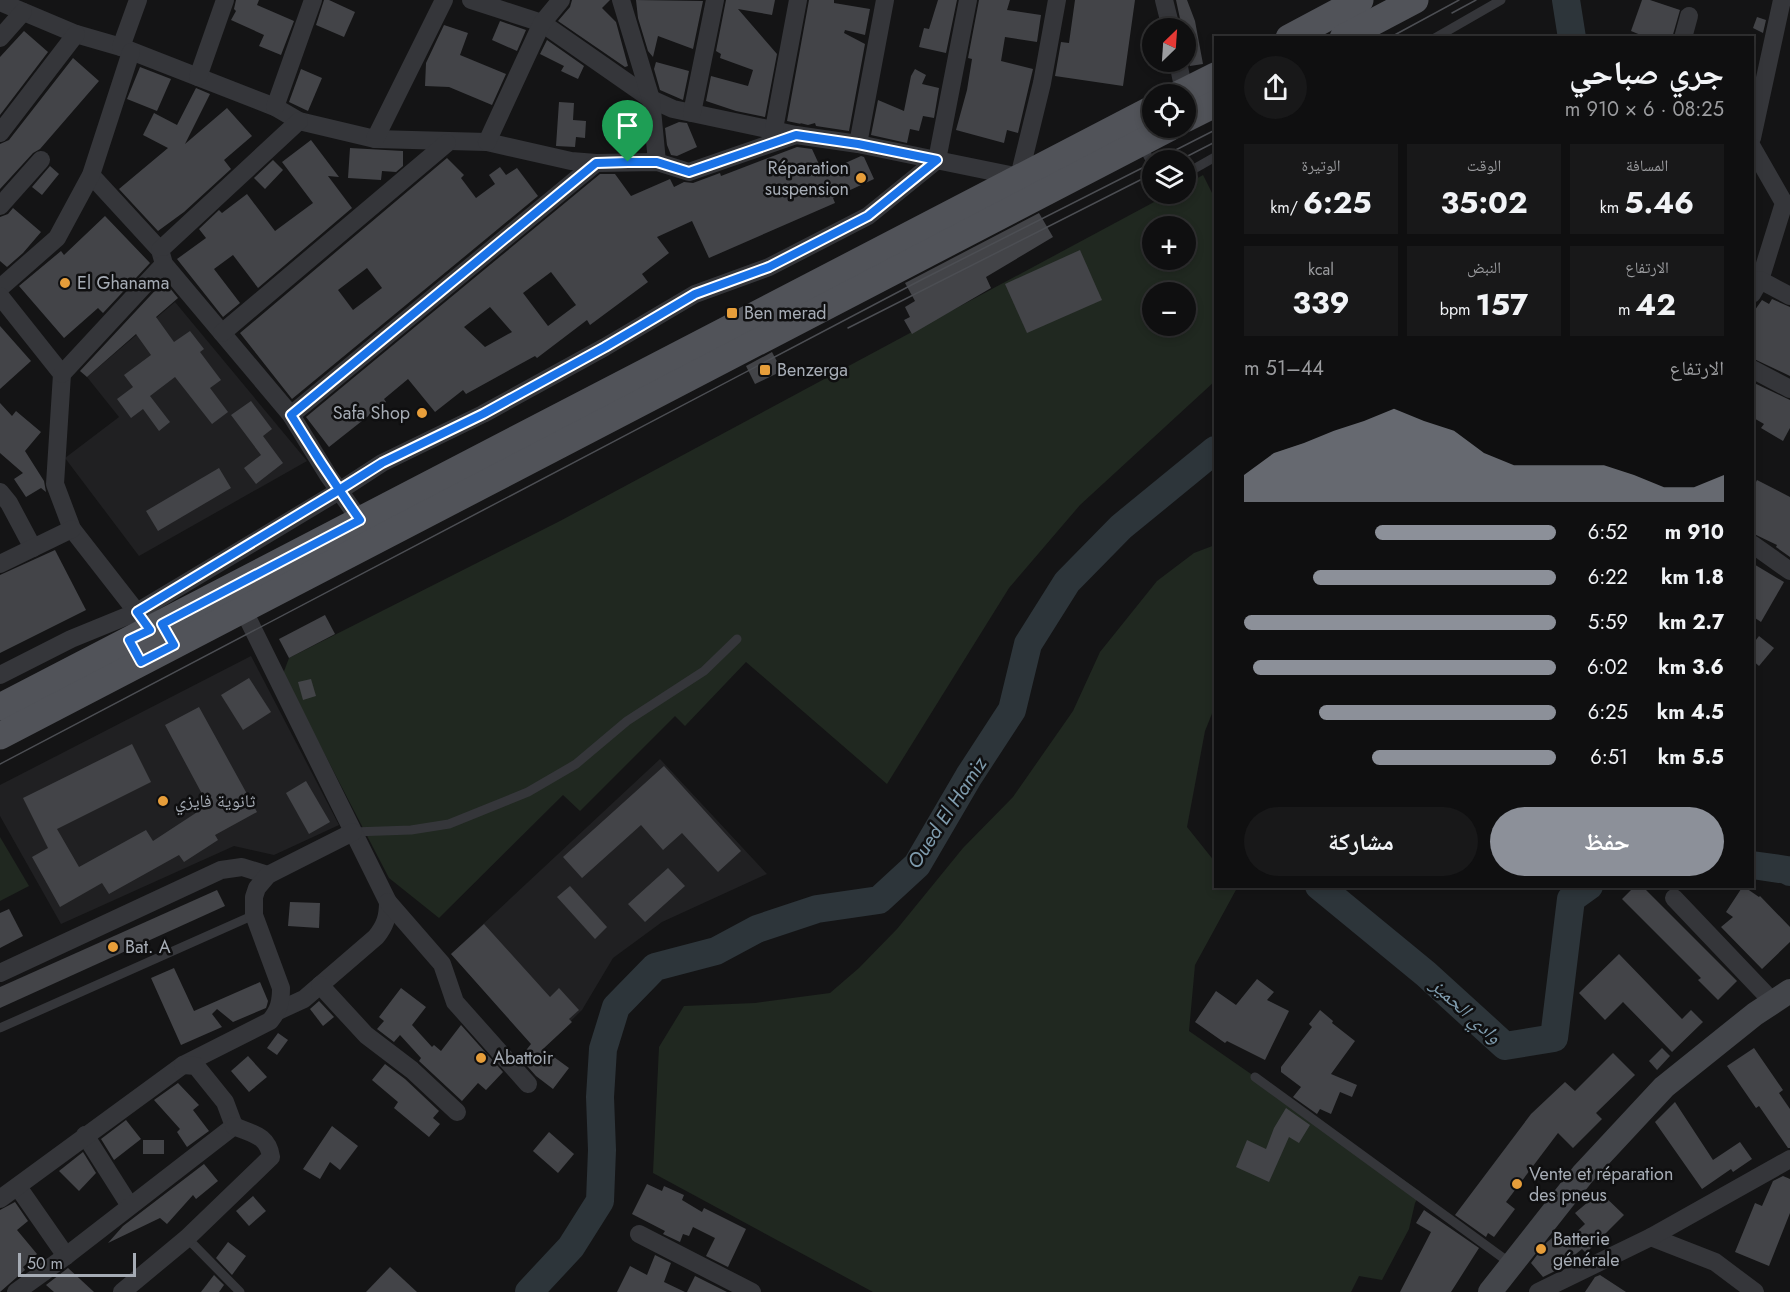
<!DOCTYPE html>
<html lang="ar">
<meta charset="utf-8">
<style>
body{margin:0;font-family:Jost,"Noto Naskh Arabic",sans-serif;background:#181819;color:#f1f3f6;direction:rtl;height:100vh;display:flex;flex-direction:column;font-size:22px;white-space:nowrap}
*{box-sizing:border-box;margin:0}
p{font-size:20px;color:#9b9c9f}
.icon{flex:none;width:33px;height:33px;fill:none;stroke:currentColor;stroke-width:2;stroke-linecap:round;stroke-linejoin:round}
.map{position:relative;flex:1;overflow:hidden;direction:ltr}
.drawer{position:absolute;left:1214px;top:36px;width:540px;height:852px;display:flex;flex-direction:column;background:#0f0f10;border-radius:0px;box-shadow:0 3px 9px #0003,0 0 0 2px #2f2f30;direction:rtl}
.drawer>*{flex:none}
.needle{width:39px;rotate:25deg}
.controls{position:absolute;left:1142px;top:18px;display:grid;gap:12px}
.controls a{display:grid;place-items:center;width:54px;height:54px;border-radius:50%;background:#0f0f10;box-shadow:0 3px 9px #0003,0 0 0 2px #2f2f30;font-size:30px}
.scale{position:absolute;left:18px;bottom:15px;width:118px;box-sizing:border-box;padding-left:6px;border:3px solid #a6acb5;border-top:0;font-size:16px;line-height:21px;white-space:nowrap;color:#a6acb5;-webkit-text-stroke:4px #0f0f10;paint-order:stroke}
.pin{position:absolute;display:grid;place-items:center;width:51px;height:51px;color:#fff;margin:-62px -26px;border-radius:50% 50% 50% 0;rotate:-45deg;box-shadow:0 0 6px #0007}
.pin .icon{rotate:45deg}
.round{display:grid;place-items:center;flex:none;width:63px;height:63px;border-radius:32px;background:#181819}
.headline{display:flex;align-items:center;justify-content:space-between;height:102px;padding:0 30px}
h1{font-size:33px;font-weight:700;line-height:45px}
.stats{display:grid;grid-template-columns:repeat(3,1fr);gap:9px;height:102px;padding:6px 30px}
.stats div{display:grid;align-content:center;border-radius:0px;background:#181819;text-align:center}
.stats b{font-size:30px;font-weight:700}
.stats small{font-size:16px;font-weight:400}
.stats p{font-size:16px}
.chart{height:168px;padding:12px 30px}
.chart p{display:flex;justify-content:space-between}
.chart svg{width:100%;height:108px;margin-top:6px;fill:#8c9099;opacity:.7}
.cta{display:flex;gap:12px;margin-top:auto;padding:12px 30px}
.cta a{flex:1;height:69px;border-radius:36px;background:#8c9099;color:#fff;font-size:24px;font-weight:700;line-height:69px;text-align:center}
.cta a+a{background:#181819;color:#f1f3f6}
ul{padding:0 30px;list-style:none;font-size:20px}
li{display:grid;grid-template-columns:96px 72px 1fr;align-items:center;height:45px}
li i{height:15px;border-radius:8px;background:#8c9099}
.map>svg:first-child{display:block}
</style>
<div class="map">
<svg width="1790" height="1292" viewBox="0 0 1790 1292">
<rect width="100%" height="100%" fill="#141415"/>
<!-- built -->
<g fill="#202022">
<polygon points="175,302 307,461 139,556 65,458 119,417 87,377"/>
<polygon points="251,656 339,825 274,855 234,846 61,924 0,816 0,785"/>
<polygon points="660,759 767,874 662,922 613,958 582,1010 539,1052 451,954"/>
</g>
<!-- green -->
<g fill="#202820" fill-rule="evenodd">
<path d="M1203,175L1215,199V381L1080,505L1009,588L887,784L746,662L685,726L675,716L580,811L563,795L439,918L389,878L283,674L289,658L560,521L1169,194H1185V185ZM1152,226H1185V260H1152ZM1152,292H1185V326H1152Z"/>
<polygon points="1215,545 1215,706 1205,731 1187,827 1215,862 1215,886 1235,887 1237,888 1195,965 1189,1031 1421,1192 1415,1203 1409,1229 1382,1280 1359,1276 1351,1292 873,1292 653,1173 659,1047 684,1006 755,1003 830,993 859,968 897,929 963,848 1013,797 1073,711 1100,652 1157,581 1194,553"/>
<polygon points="0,837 29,886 0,901"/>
</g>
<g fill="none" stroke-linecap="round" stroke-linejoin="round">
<!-- river -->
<g stroke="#2d353a" stroke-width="28">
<polyline points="1566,0 1572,38"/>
<polyline points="1752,865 1787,870 1790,872"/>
<polyline points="1319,886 1426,974 1505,1046 1554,1038 1571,899 1589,886"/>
<polyline points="529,1292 571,1247 600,1201 602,1150 600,1097 603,1049 616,1007 655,967 716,951 757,929 817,909 879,900 917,865 969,776 1012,710 1028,644 1067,582 1121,527 1215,450"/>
</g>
</g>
<!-- building -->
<g fill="#434448" fill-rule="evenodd">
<polygon points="236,0 259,0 257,5 294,21 281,55 259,46 264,35 231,20 236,11 234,9"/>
<polygon points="324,0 329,0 355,12 344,37 316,25"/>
<polygon points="572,0 610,0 602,8 616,22 628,66 625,67 558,21 570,7"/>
<polygon points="636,0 703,1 693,49 658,36 653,57 648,51 638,18"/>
<polygon points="726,0 775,0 772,15 738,9 777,54 765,117 736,111 706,101 711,76 748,86 753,70 720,58 721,54 716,51"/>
<polygon points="809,0 834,0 834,3 870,9 865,35 845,30 844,33 865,44 849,131 816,126 815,123 808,125 800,123 801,124 787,121"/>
<polygon points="938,0 957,0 946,53 919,47 924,28 929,29"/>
<polygon points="979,0 1010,0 1007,10 1041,15 1037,42 1005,37 1001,61 1033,69 1018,133 1007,130 1004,143 956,130 967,90 972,59 968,58"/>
<polygon points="1075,0 1135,0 1123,86 1055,76 1061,42 1069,43"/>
<polygon points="1176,0 1187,0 1195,21 1203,64 1190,66 1185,49 1185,28 1182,28"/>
<polygon points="1642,0 1650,0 1680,10 1672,38 1648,38 1631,31"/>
<polygon points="1757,17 1766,20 1763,33 1753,28"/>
<polygon points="500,21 526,30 517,51 492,40"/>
<polygon points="444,25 468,33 460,55 506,74 492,105 449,87 425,86 426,63"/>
<polygon points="24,31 48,52 0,115 0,57"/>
<polygon points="547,40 584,66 578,79 561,71 564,66 540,54"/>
<polygon points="73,58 99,81 40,149 33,153 0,189 0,144 9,140"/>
<polygon points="656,62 689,71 683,100 660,90 654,69"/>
<polygon points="140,67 171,79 157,111 127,99"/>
<polygon points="301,69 322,78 308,111 289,102"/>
<polygon points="915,69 926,75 922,84 939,88 934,118 923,116 919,131 910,129 907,143 871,135 878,100 904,111 911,76"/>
<polygon points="196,88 210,94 185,144 227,108 252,136 224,160 231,169 184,212 158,231 119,189 168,148 143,135 154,113 177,125"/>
<polygon points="559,102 574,103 573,120 586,121 585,138 576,137 575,147 556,146"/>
<polygon points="679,122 687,123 697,147 677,156 671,155 667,145 665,128"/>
<polygon points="311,140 339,177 328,176 352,208 258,288 233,255 214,269 240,303 223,317 177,259 206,238 199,229 219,210 222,213 247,194 275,231 313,203 282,162"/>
<path d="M797,147L812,149L823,173L861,156L864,157L874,179L833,198L835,203L709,258L692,221L657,237L669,253L642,274L648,282L590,325L587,320L537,358L535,356L466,394L463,390L435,412L408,379L384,399L386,402L329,447L306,417L600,174H615L631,196L670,179L674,187L684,182L693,183L720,173L721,176ZM551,272L576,305L548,326L523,293ZM490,307L512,332L485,347L464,327Z"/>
<polygon points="350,148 403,151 403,166 396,172 382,171 381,180 348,178"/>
<path d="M447,158L464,175L461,178L476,198L495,184L489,175L500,167L506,175L517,168L538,196L292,399L240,333ZM367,268L382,288L353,310L338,290Z"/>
<polygon points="273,160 283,170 265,189 254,178"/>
<polygon points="50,166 59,174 42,195 32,187"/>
<polygon points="13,208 41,232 23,253 7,267 0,261 0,217 8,214"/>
<polygon points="1039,213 1053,237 986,277 991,288 912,334 904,320 910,317 905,307 915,301 905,283"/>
<polygon points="105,216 150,263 103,313 98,308 64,338 19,286 61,251 64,255"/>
<polygon points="1080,250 1102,300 1027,333 1005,284"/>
<polygon points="164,281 178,298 156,317 174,342 190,331 204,349 200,352 221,380 210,388 228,412 212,424 175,377 150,396 170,422 159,431 143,409 131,418 117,399 133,387 124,375 151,355 136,334 87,377 80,371"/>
<polygon points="1772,299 1790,307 1790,376 1752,358 1752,314 1762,300 1769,304"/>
<polygon points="0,326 31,361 0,389"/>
<polygon points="772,352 782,371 755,384 746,366"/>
<polygon points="1752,382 1790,400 1790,428 1783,441 1761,428 1764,424 1752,417"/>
<polygon points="251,401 272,429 263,436 283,463 256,484 244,468 261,455 231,415"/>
<polygon points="0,403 12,416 16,411 41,432 25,451 44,481 46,492 41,488 26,497 14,479 23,473 0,453"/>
<polygon points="219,468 231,488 158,531 146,511"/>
<polygon points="1757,480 1790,497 1790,557 1776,547 1777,545 1752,533 1752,490"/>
<polygon points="55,550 86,610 0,653 0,575"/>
<polygon points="1752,563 1784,582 1761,622 1752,616"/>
<polygon points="325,615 335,634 289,658 279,639"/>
<polygon points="1759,636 1774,648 1759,666 1752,660 1752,645"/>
<polygon points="249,678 271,712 243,730 221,695"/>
<polygon points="311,679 316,696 303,700 298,682"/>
<polygon points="199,707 257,812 215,835 218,840 184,862 179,855 109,894 102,883 60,907 32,857 48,848 23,798 132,744 151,782 57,829 79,867 146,830 153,841 208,805 165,725"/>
<polygon points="664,766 741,851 718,872 682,833 663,850 641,825 582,878 563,857"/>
<polygon points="306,781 330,822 309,834 286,793"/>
<polygon points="668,868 685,886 645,922 628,904"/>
<polygon points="570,886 607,927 595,939 557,897"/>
<polygon points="1635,886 1642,886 1737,981 1718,1000 1698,980 1701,978 1622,899"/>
<polygon points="1743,886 1759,897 1760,896 1790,927 1790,942 1762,969 1721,927 1733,917 1726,912"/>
<polygon points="217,890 225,906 0,1008 0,987"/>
<polygon points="290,902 320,903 319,928 288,926"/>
<polygon points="9,909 23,936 0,948 0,913"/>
<polygon points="484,924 550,997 559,988 579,1010 569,1019 572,1022 543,1049 569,1068 553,1089 536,1076 520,1058 531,1044 451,954"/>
<polygon points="1619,954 1682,1019 1691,1010 1703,1022 1672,1052 1623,1002 1605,1020 1579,993"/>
<polygon points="174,968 194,1011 260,982 268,1001 267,1005 266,1008 233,1022 217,1009 212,1014 222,1027 181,1045 151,978"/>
<polygon points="1257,979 1274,992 1267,1000 1289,1011 1265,1060 1227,1041 1225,1043 1195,1022 1216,991 1236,1005"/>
<polygon points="401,988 426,1007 412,1025 432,1047 434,1045 441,1051 461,1025 503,1072 486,1090 478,1083 462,1101 419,1061 421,1058 400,1035 394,1042 377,1029 384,1021 379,1017"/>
<polygon points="319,1001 334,1017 323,1026 310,1009"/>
<polygon points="1320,1010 1333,1021 1332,1023 1355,1041 1331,1074 1357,1085 1352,1097 1340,1092 1331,1114 1320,1109 1317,1114 1293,1097 1301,1087 1281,1072 1281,1067 1312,1027 1309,1024"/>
<polygon points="278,1033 288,1040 277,1055 267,1048"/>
<polygon points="1662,1048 1670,1056 1657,1070 1649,1061"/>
<polygon points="1754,1048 1783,1090 1779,1093 1790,1109 1790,1148 1788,1148 1759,1106 1756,1108 1727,1066"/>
<polygon points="1613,1053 1635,1075 1596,1113 1602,1119 1573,1148 1558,1133 1506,1202 1515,1209 1494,1237 1488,1233 1486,1237 1455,1215 1531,1114 1565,1082 1575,1091"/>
<polygon points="248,1056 267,1077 249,1092 231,1071"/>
<polygon points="385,1064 405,1079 439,1111 433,1118 440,1124 429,1137 394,1108 398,1102 372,1080"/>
<polygon points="178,1083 199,1105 193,1110 209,1131 187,1147 177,1132 180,1129 154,1100"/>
<polygon points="1675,1102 1713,1160 1740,1142 1752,1159 1733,1172 1731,1169 1702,1189 1655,1122"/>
<polygon points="1286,1108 1310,1125 1299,1143 1289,1137 1269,1182 1236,1167 1247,1140 1266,1149 1274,1128"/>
<polygon points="126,1120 141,1139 114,1160 101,1139"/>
<polygon points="332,1126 358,1146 340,1170 330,1162 320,1179 303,1169"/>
<polygon points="549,1132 574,1154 558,1173 533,1151"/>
<rect x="143" y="1140" width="21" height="14"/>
<polygon points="83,1152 96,1173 79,1191 59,1171"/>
<polygon points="204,1164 218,1181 196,1199 193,1195 167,1224 160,1218 108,1243 123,1226"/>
<polygon points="1783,1176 1790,1179 1790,1213 1769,1266 1735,1252 1755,1203 1762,1206 1773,1181"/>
<polygon points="647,1184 662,1191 664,1186 684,1195 682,1200 702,1212 704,1208 746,1229 728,1267 706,1256 715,1238 693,1227 689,1236 683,1234 680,1242 663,1234 665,1231 632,1214"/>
<polygon points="1600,1192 1624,1215 1586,1253 1582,1249 1555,1271 1543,1277 1531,1263 1547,1242 1557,1234 1565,1243 1585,1224 1575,1213"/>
<polygon points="253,1196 266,1211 249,1226 236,1211"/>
<polygon points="15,1202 28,1221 17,1230 37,1254 23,1267 25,1270 0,1292 0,1210"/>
<polygon points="1424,1210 1479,1248 1451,1292 1400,1292 1431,1232 1416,1223"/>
<polygon points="228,1242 246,1256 232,1275 216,1258"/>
<polygon points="655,1255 671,1263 664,1282 685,1292 617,1292 630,1266 647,1275"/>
<polygon points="390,1267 417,1292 366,1292"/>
<polygon points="68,1268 94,1292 54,1292 46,1285"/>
<polygon points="214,1275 224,1285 219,1292 201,1292"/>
<polygon points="1600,1275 1626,1292 1585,1292 1595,1277"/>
<polygon points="695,1276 727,1292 687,1292"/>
</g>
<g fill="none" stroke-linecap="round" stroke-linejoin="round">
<!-- service -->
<g stroke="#35363a" stroke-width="9">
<polyline points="1435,38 1501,0"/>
<polyline points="1142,145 1152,164"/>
<polyline points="1185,174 1215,157"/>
<polyline points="353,832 411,830 449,824 528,792 576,764 627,721 704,671 737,639"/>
<polyline points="0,1028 254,915"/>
<polyline points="1255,1077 1510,1263"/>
<polyline points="187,1238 240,1292"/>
</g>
<!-- minor -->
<g stroke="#35363a" stroke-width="18">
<polyline points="471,0 542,23 651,99 673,109 796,135 858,144 1019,177 1042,83 1057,0"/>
<polyline points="621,0 651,99 657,162"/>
<polyline points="1164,0 1171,28"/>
<polyline points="0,2 76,34 121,47 275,107 299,121 375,139 487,142 571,161 596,163 657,162 689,172 796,135"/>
<polyline points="0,38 23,12"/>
<polyline points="1683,38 1689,16"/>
<polyline points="121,47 138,0"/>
<polyline points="1178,62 1184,92"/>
<polyline points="198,77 225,0"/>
<polyline points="275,107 313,0"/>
<polyline points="692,113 715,0"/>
<polyline points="774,129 798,0"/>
<polyline points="0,133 76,34"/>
<polyline points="1752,138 1782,0"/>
<polyline points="375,139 444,0"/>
<polyline points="487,142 542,23 561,0"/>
<polyline points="858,144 885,0"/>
<polyline points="1752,147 1784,203 1760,280"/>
<polyline points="91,175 160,250 164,264 291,415 328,475 360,520"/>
<polyline points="0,206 41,160"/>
<polyline points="160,250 299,121"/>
<polyline points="0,288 57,238 91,175 131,52"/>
<polyline points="1752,294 1760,280 1790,296"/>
<polyline points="0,296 62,374 55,484 72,529 143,620"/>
<polyline points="222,333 447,143"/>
<polyline points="1752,369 1790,389"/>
<polyline points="62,374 164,264"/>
<polyline points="291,415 596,163"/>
<polyline points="0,492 9,503 33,548"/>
<polyline points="1752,544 1790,571"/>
<polyline points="0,564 72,529"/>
<path d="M243,609L388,902C388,917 385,926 376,937L304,999L278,1011"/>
<polyline points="0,675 71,639 137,612 339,491 382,463 483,414 605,347 695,294 769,267 868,216 937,160 968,0"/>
<polyline points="1674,898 1773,1002"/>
<polyline points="388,902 442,964 455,1002 528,1084"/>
<polyline points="0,973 221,870 242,867 268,875"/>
<polyline points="320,985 366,1035 412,1070 457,1112"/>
<polyline points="85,1135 130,1206"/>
<polyline points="18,1187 66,1256"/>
<path d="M0,1199L183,1065L270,1021C279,1010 281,1002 281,988L254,915V897L257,888L268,875L353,832"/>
<polyline points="639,1234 752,1292"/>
<polyline points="1651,1237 1715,1262 1755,1292"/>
<polyline points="16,1292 66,1256 234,1126 225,1102 196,1066 183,1065"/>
<path d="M122,1292L187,1238L271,1157C268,1135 252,1134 234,1126"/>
<polyline points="1538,1292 1651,1237 1790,1159"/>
</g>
<!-- secondary -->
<polyline stroke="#43454a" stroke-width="24" points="1490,1292 1583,1174 1664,1087 1755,1014 1790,991"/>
<!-- primary -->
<g stroke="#515359" stroke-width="27">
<polyline points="1289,38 1360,0"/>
<polyline points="1343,38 1415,0"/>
<polyline points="1179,94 1215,76"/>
<polyline points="1185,119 1215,104"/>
<polyline points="0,707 1152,109"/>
<polyline points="0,736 1169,128"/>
</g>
<!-- tram -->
<g stroke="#4c4e53" stroke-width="1.5">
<polyline points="1452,13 1476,0"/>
<polyline points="1389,38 1459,0"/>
<polyline points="1156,160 1215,130"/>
<polyline points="1180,160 1215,142"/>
<polyline points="848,328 1152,174"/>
<polyline points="0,764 921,280 1152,163"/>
</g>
</g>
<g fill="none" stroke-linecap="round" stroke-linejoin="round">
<defs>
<path id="route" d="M628,162L596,163L291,415C313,451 336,486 360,520L162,624L174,645L141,662L129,640L150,630L137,612L339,490L382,463L483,414L605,347L695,294L769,267L868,216L937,160L858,144L796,135L689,172L657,162H628"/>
</defs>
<!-- route casing -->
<use href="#route" stroke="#fff" stroke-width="12"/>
<!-- route -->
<use href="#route" stroke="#1a73e8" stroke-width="8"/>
</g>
<!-- markers -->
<g fill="#e79e3a" stroke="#0f0f10" stroke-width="2">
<circle cx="861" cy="178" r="6"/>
<circle cx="65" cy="283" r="6"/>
<rect x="726" y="307" width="12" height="12" rx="3"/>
<rect x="759" y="364" width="12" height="12" rx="3"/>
<circle cx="422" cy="413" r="6"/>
<circle cx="163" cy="801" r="6"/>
<circle cx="113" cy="947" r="6"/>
<circle cx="481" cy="1058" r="6"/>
<circle cx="1517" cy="1184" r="6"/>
<circle cx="1541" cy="1249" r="6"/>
</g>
<g text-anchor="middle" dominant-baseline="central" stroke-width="5" stroke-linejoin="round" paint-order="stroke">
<!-- poi labels -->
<g font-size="18" fill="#a6acb5" stroke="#0f0f10" text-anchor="start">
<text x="849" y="168" text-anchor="end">Réparation<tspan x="849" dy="21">suspension</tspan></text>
<text x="77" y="283">El Ghanama</text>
<text x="744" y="313">Ben merad</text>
<text x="777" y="370">Benzerga</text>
<text x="410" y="413" text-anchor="end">Safa Shop</text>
<text x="175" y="801">ثانوية فايزي</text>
<text x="125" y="947">Bat. A</text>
<text x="493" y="1058">Abattoir</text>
<text x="1529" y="1174">Vente et réparation<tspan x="1529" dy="21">des pneus</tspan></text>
<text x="1553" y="1239">Batterie<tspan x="1553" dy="21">générale</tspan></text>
</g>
<!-- water labels -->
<g font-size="20" font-style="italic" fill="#7f9cae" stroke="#0f0f10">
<text transform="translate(947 813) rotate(-57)">Oued El Hamiz</text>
<text transform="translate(1466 1011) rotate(42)">وادي الحميز</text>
</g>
</g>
</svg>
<div class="controls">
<a><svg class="needle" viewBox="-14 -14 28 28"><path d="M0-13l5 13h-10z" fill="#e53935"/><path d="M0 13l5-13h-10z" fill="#9b9c9f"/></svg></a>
<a><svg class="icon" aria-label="locate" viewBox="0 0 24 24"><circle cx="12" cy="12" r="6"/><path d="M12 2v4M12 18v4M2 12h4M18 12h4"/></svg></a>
<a><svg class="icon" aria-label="layers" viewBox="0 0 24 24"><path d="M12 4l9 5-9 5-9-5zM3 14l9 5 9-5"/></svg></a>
<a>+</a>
<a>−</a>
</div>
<div class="scale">50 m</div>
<div class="pin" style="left:628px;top:162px;background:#1e9e55"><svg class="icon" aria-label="arrive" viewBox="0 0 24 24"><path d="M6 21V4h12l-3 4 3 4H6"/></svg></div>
<section class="drawer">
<div class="headline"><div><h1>جري صباحي</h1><p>08:25 · 6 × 910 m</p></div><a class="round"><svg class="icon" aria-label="share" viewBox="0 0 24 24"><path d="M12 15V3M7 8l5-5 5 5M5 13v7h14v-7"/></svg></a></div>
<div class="stats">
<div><p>المسافة</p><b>5.46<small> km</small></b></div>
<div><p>الوقت</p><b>35:02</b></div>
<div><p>الوتيرة</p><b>6:25<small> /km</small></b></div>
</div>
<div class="stats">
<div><p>الارتفاع</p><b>42<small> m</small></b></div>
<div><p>النبض</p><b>157<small> bpm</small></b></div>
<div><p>kcal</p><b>339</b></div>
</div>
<div class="chart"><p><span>الارتفاع</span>44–51 m</p>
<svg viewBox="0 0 160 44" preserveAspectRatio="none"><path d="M0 44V33L10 24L20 20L30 15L40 11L50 6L60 11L70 15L80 24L90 29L100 29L110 29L120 29L130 33L140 38L150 38L160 33V44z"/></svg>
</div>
<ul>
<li><b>910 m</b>6:52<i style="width:58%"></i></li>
<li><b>1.8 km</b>6:22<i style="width:78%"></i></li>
<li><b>2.7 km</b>5:59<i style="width:100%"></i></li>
<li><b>3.6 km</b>6:02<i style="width:97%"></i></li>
<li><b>4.5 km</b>6:25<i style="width:76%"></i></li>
<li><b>5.5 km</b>6:51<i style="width:59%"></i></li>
</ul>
<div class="cta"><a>حفظ</a><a>مشاركة</a></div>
</section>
</div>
